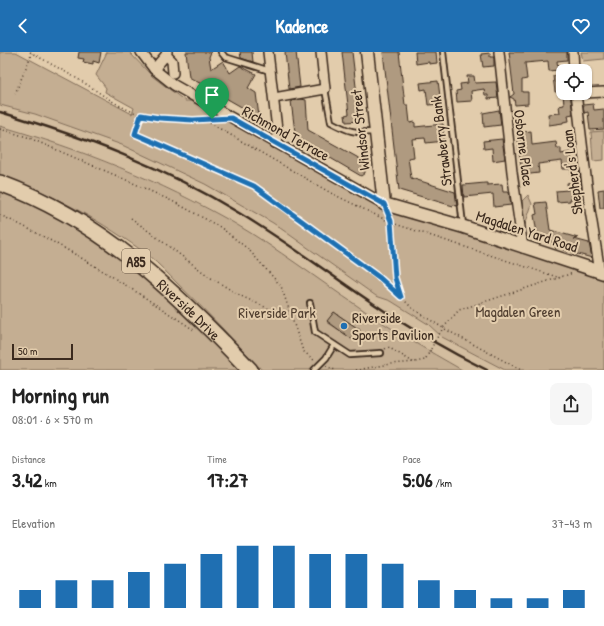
<!DOCTYPE html>
<meta charset="utf-8">
<style>
body{margin:0;font-family:"Patrick Hand",sans-serif;background:#f6f6f6;color:#222;height:100vh;display:flex;flex-direction:column;font-size:15px;white-space:nowrap}
*{box-sizing:border-box;margin:0}
p{font-size:13px;color:#767676}
.icon{flex:none;width:22px;height:22px;fill:none;stroke:currentColor;stroke-width:2;stroke-linecap:round;stroke-linejoin:round}
.map{position:relative;height:318px;overflow:hidden}
.panel{display:flex;flex-direction:column;background:#fff;flex:1}
.panel>*{flex:none}
.buttons{position:absolute;left:556px;top:12px;display:grid;gap:8px}
.buttons a{display:grid;place-items:center;width:36px;height:36px;border-radius:8px;background:#fff;box-shadow:0 1px 3px #0004;font-size:20px}
.scale{position:absolute;left:12px;bottom:10px;width:61px;box-sizing:border-box;padding-left:4px;border:2px solid #3b2a1e;border-top:0;font-size:11px;line-height:14px;white-space:nowrap;color:#3b2a1e;-webkit-text-stroke:3px #e2ccac;paint-order:stroke}
.pin{position:absolute;display:grid;place-items:center;width:34px;height:34px;color:#fff;margin:-41px -17px;border-radius:50% 50% 50% 0;rotate:-45deg;box-shadow:0 0 4px #0007}
.pin .icon{rotate:45deg}
.round{display:grid;place-items:center;flex:none;width:42px;height:42px;border-radius:8px;background:#f6f6f6}
.head{display:flex;align-items:center;justify-content:space-between;height:68px;padding:0 12px}
h1{font-size:22px;font-weight:700;line-height:30px}
.stats{display:grid;grid-template-columns:repeat(3,1fr);gap:6px;height:68px;padding:4px 12px}
.stats div{display:grid;align-content:center}
.stats b{font-size:20px;font-weight:700}
.stats small{font-size:11px;font-weight:400}
.stats p{font-size:11px}
.chart{height:112px;padding:8px 12px}
.chart p{display:flex;justify-content:space-between}
.chart svg{width:100%;height:72px;margin-top:4px;stroke:#1f6fb2;stroke-width:6}
header{display:flex;justify-content:space-between;align-items:center;height:52px;padding:0 12px;background:#1f6fb2;color:#fff;font-size:18px;font-weight:700}
.map>svg:first-child{display:block}
</style>
<header><svg class="icon" aria-label="back" viewBox="0 0 24 24"><path d="M15 5l-7 7 7 7"/></svg>Kadence<svg class="icon" aria-label="heart" viewBox="0 0 24 24"><path d="M12 20l-8-8c-3-5 5-10 8-4 3-6 11-1 8 4z"/></svg></header>
<div class="map">
<svg width="604" height="318" viewBox="0 0 604 318">
<rect width="100%" height="100%" fill="#e2ccac"/>
<filter id="ink" filterUnits="userSpaceOnUse"><feTurbulence type="fractalNoise" baseFrequency=".025" numOctaves="2"/><feDisplacementMap in="SourceGraphic" scale="8" xChannelSelector="R" yChannelSelector="G"/><feConvolveMatrix kernelMatrix="1 2 1 2 8 2 1 2 1" color-interpolation-filters="sRGB"/></filter>
<g filter="url(#ink)">
<!-- built -->
<polygon fill="#d3bd9f" points="0,53 35,62 122,93 205,132 273,171 376,244 391,249 428,272 442,285 505,318 462,318 405,286 235,172 195,149 130,119 84,101 28,82 0,74"/>
<!-- green -->
<g fill="#c4ae92" stroke="#806c58" fill-rule="evenodd">
<polygon points="0,0 16,0 132,62 134,56 105,40 106,36 96,23 107,0 129,0 152,24 185,49 196,49 382,153 604,226 604,318 505,318 442,285 428,272 391,249 376,244 273,171 205,132 122,93 35,62 0,53"/>
<polygon points="581,0 604,0 604,7 583,9"/>
<path d="M0,74C81,97 160,129 234,171C277,196 317,227 359,255C392,278 427,298 462,318H262C234,289 207,259 177,231C168,222 159,212 149,204C102,169 55,143 0,123ZM334,260L360,278L354,288L327,270Z"/>
<polygon points="604,79 604,108 593,109 591,80"/>
<path d="M0,136C36,152 73,169 105,193C155,230 198,274 242,318H0Z"/>
<polygon points="528,143 532,152 525,173 522,149"/>
</g>
<!-- building -->
<g fill="#af9a80" stroke="#3b2a1e">
<polygon points="79,0 101,0 99,11 93,9 93,12 83,10 84,7 78,6"/>
<polygon points="186,0 211,0 209,5 211,17 223,9 230,21 240,14 256,22 248,36 256,41 259,65 189,25"/>
<polygon points="240,0 252,0 253,10 241,6"/>
<polygon points="285,0 296,0 300,35 289,37"/>
<polygon points="342,0 352,0 360,69 346,70 345,63 349,62"/>
<polygon points="383,0 399,0 405,53 408,53 410,71 415,70 415,75 443,72 444,89 426,91 425,86 412,87 414,105 408,106 411,126 455,140 457,154 453,153 453,154 399,138"/>
<polygon points="415,0 436,0 437,11 429,12 429,10 416,12"/>
<polygon points="509,0 567,0 567,8 557,9 558,18 549,19 548,9 525,11 527,27 522,28 522,40 528,40 528,52 515,53 514,47 510,45 514,42"/>
<polygon points="490,1 490,5 494,5 494,14 483,15 481,2"/>
<polygon points="562,23 563,39 555,40 553,24"/>
<polygon points="467,24 474,24 475,31 496,30 498,46 488,47 488,43 485,43 484,37 471,39 472,49 457,50 456,39 461,38 460,32 468,31"/>
<polygon points="438,29 441,52 428,53 426,37 421,38 420,31"/>
<polygon points="563,41 570,41 573,62 568,63 569,69 563,70 563,71 549,73 548,62 560,61 559,54 564,53"/>
<polygon points="301,47 306,48 308,78 364,109 365,121 361,124 298,87 296,88 291,49"/>
<polygon points="593,52 594,58 604,57 604,77 590,78 588,60 584,61 583,53"/>
<polygon points="499,58 501,73 484,75 483,61"/>
<polygon points="531,79 532,93 556,90 557,96 561,96 561,102 571,100 572,109 578,109 582,140 575,140 576,147 570,147 570,149 557,150 556,139 568,138 567,131 572,130 571,117 563,117 562,109 538,112 539,121 522,123 517,81"/>
<polygon points="502,87 505,107 493,109 492,96 484,97 483,89"/>
<polygon points="485,131 487,131 487,133 502,132 503,140 509,140 511,153 494,155 493,142 464,145 463,133"/>
<polygon points="604,137 604,156 600,156 598,138"/>
<polygon points="546,150 550,178 578,186 574,187 589,191 592,206 578,202 576,203 574,201 569,199 567,200 565,198 559,195 556,197 555,194 552,194 551,187 538,188 534,163 537,162 535,151"/>
<polygon points="334,260 360,278 353,288 327,269"/>
</g>
<g fill="none" stroke-linecap="round" stroke-linejoin="round">
<defs>
<g id="service">
<polyline points="221,0 225,5 270,19"/>
<polyline points="443,0 463,173"/>
<path d="M325,37L331,70C350,80 354,81 375,80"/>
<polyline points="310,251 315,280 350,303 381,301"/>
<polyline points="314,318 326,306 334,293"/>
</g>
<g id="minor">
<polyline points="141,0 154,17 174,33 384,152"/>
<polyline points="268,0 278,86 275,91"/>
<polyline points="499,0 512,120 523,196"/>
<polyline points="573,0 574,19"/>
<polyline points="166,3 172,9 173,21"/>
<polyline points="154,17 166,3 167,0"/>
<polyline points="576,41 590,158 600,220"/>
<polyline points="585,41 604,40"/>
<polyline points="274,46 325,37 321,0"/>
</g>
<polyline id="tertiary" points="367,0 384,152 464,175 604,221"/>
<g id="primary">
<path id="s1" d="M0,131C103,169 176,240 250,318"/>
</g>
</defs>
<!-- service casing -->
<use href="#service" stroke="#3b2a1e" stroke-width="8"/>
<!-- minor casing -->
<use href="#minor" stroke="#3b2a1e" stroke-width="12"/>
<!-- tertiary casing -->
<use href="#tertiary" stroke="#3b2a1e" stroke-width="15"/>
<!-- primary casing -->
<use href="#primary" stroke="#3b2a1e" stroke-width="18"/>
<!-- path -->
<g stroke="#3b2a1e" stroke-width="1.5" stroke-dasharray="1 3" stroke-linecap="butt">
<path d="M30,0C49,11 68,21 86,32C103,43 120,56 139,62C160,69 193,68 215,67"/>
<polyline points="15,42 32,1"/>
<polyline points="141,63 135,82 254,134 380,226 401,245"/>
<polyline points="203,67 331,141 392,171 560,226"/>
<polyline points="0,77 27,85 131,130 176,151 220,175 248,197 281,234 303,299 315,309"/>
<path d="M0,163C69,195 131,236 194,278"/>
<polyline points="390,165 391,169 395,226 401,245 413,257 443,276 521,318"/>
<polyline points="131,166 211,226 241,244 291,267"/>
<polyline points="435,289 443,276 459,258 573,221"/>
<polyline points="385,297 388,295 413,310"/>
<polyline points="326,314 335,318"/>
<polyline points="356,318 391,312 415,310 425,308 431,297"/>
</g>
<!-- service -->
<use href="#service" stroke="#e2ccac" stroke-width="4.5"/>
<!-- minor -->
<use href="#minor" stroke="#e2ccac" stroke-width="9"/>
<!-- tertiary -->
<use href="#tertiary" stroke="#e2ccac" stroke-width="12"/>
<!-- primary -->
<use href="#primary" stroke="#e2ccac" stroke-width="15"/>
<!-- rail -->
<path stroke="#3b2a1e" stroke-width="2.5" d="M0,60C84,85 164,115 239,161C286,189 329,222 374,252C410,277 448,299 487,318"/>
<!-- path-bridge -->
<polyline stroke="#3b2a1e" stroke-width="1.5" stroke-dasharray="1 3" stroke-linecap="butt" points="431,297 435,289"/>
</g>
</g>
<g fill="none" stroke-linecap="round" stroke-linejoin="round" filter="url(#ink)">
<defs>
<polygon id="route" points="141,63 159,66 193,68 231,66 384,152 391,169 395,226 401,245 380,226 254,134 135,82"/>
</defs>
<!-- route casing -->
<use href="#route" stroke="#fff" stroke-width="8"/>
<!-- route -->
<use href="#route" stroke="#1f6fb2" stroke-width="5"/>
</g>
<!-- markers -->
<circle fill="#1f6fb2" stroke="#e2ccac" stroke-width="1.5" cx="344" cy="274" r="4"/>
<g text-anchor="middle" dominant-baseline="central" stroke-width="4" stroke-linejoin="round" paint-order="stroke">
<!-- shield labels -->
<rect fill="#e2ccac" stroke="#6d5b49" stroke-width="1" x="122" y="197" width="28" height="24" rx="3"/>
<g font-size="14" font-weight="bold" fill="#3b2a1e">
<text x="136" y="209">A85</text>
</g>
<!-- street labels -->
<g font-size="15" fill="#3b2a1e" stroke="#e2ccac">
<text transform="translate(360 78) rotate(-96)">Windsor Street</text>
<text transform="translate(286 81) rotate(29)">Richmond Terrace</text>
<text transform="translate(441 89) rotate(-97)">Strawberry Bank</text>
<text transform="translate(524 96) rotate(83)">Osborne Place</text>
<text transform="translate(572 120) rotate(-97)">Shepherd's Loan</text>
<text transform="translate(527 179) rotate(18)">Magdalen Yard Road</text>
<text stroke="none"><textPath href="#s1" startOffset="229">Riverside Drive</textPath></text>
</g>
<!-- park labels -->
<g font-size="15" fill="#503e2f" stroke="#e2ccac">
<text x="518" y="259">Magdalen Green</text>
<text x="277" y="260">Riverside Park</text>
</g>
<!-- poi labels -->
<g font-size="15" fill="#3b2a1e" stroke="#e2ccac" text-anchor="start">
<text x="352" y="265">Riverside<tspan x="352" dy="17">Sports Pavilion</tspan></text>
</g>
</g>
</svg>
<div class="buttons">
<a><svg class="icon" aria-label="locate" viewBox="0 0 24 24"><circle cx="12" cy="12" r="6"/><path d="M12 2v4M12 18v4M2 12h4M18 12h4"/></svg></a>
</div>
<div class="scale">50 m</div>
<div class="pin" style="left:212px;top:67px;background:#1e9e55"><svg class="icon" aria-label="arrive" viewBox="0 0 24 24"><path d="M6 21V4h12l-3 4 3 4H6"/></svg></div>
</div>
<section class="panel">
<div class="head"><div><h1>Morning run</h1><p>08:01 · 6 × 570 m</p></div><a class="round"><svg class="icon" aria-label="share" viewBox="0 0 24 24"><path d="M12 15V3M7 8l5-5 5 5M5 13v7h14v-7"/></svg></a></div>
<div class="stats">
<div><p>Distance</p><b>3.42<small> km</small></b></div>
<div><p>Time</p><b>17:27</b></div>
<div><p>Pace</p><b>5:06<small> /km</small></b></div>
</div>
<div class="chart"><p><span>Elevation</span>37–43 m</p>
<svg viewBox="0 0 160 44" preserveAspectRatio="none"><path d="M5 44V33M15 44V27M25 44V27M35 44V22M45 44V17M55 44V11M65 44V6M75 44V6M85 44V11M95 44V11M105 44V17M115 44V27M125 44V33M135 44V38M145 44V38M155 44V33"/></svg>
</div>
</section>
